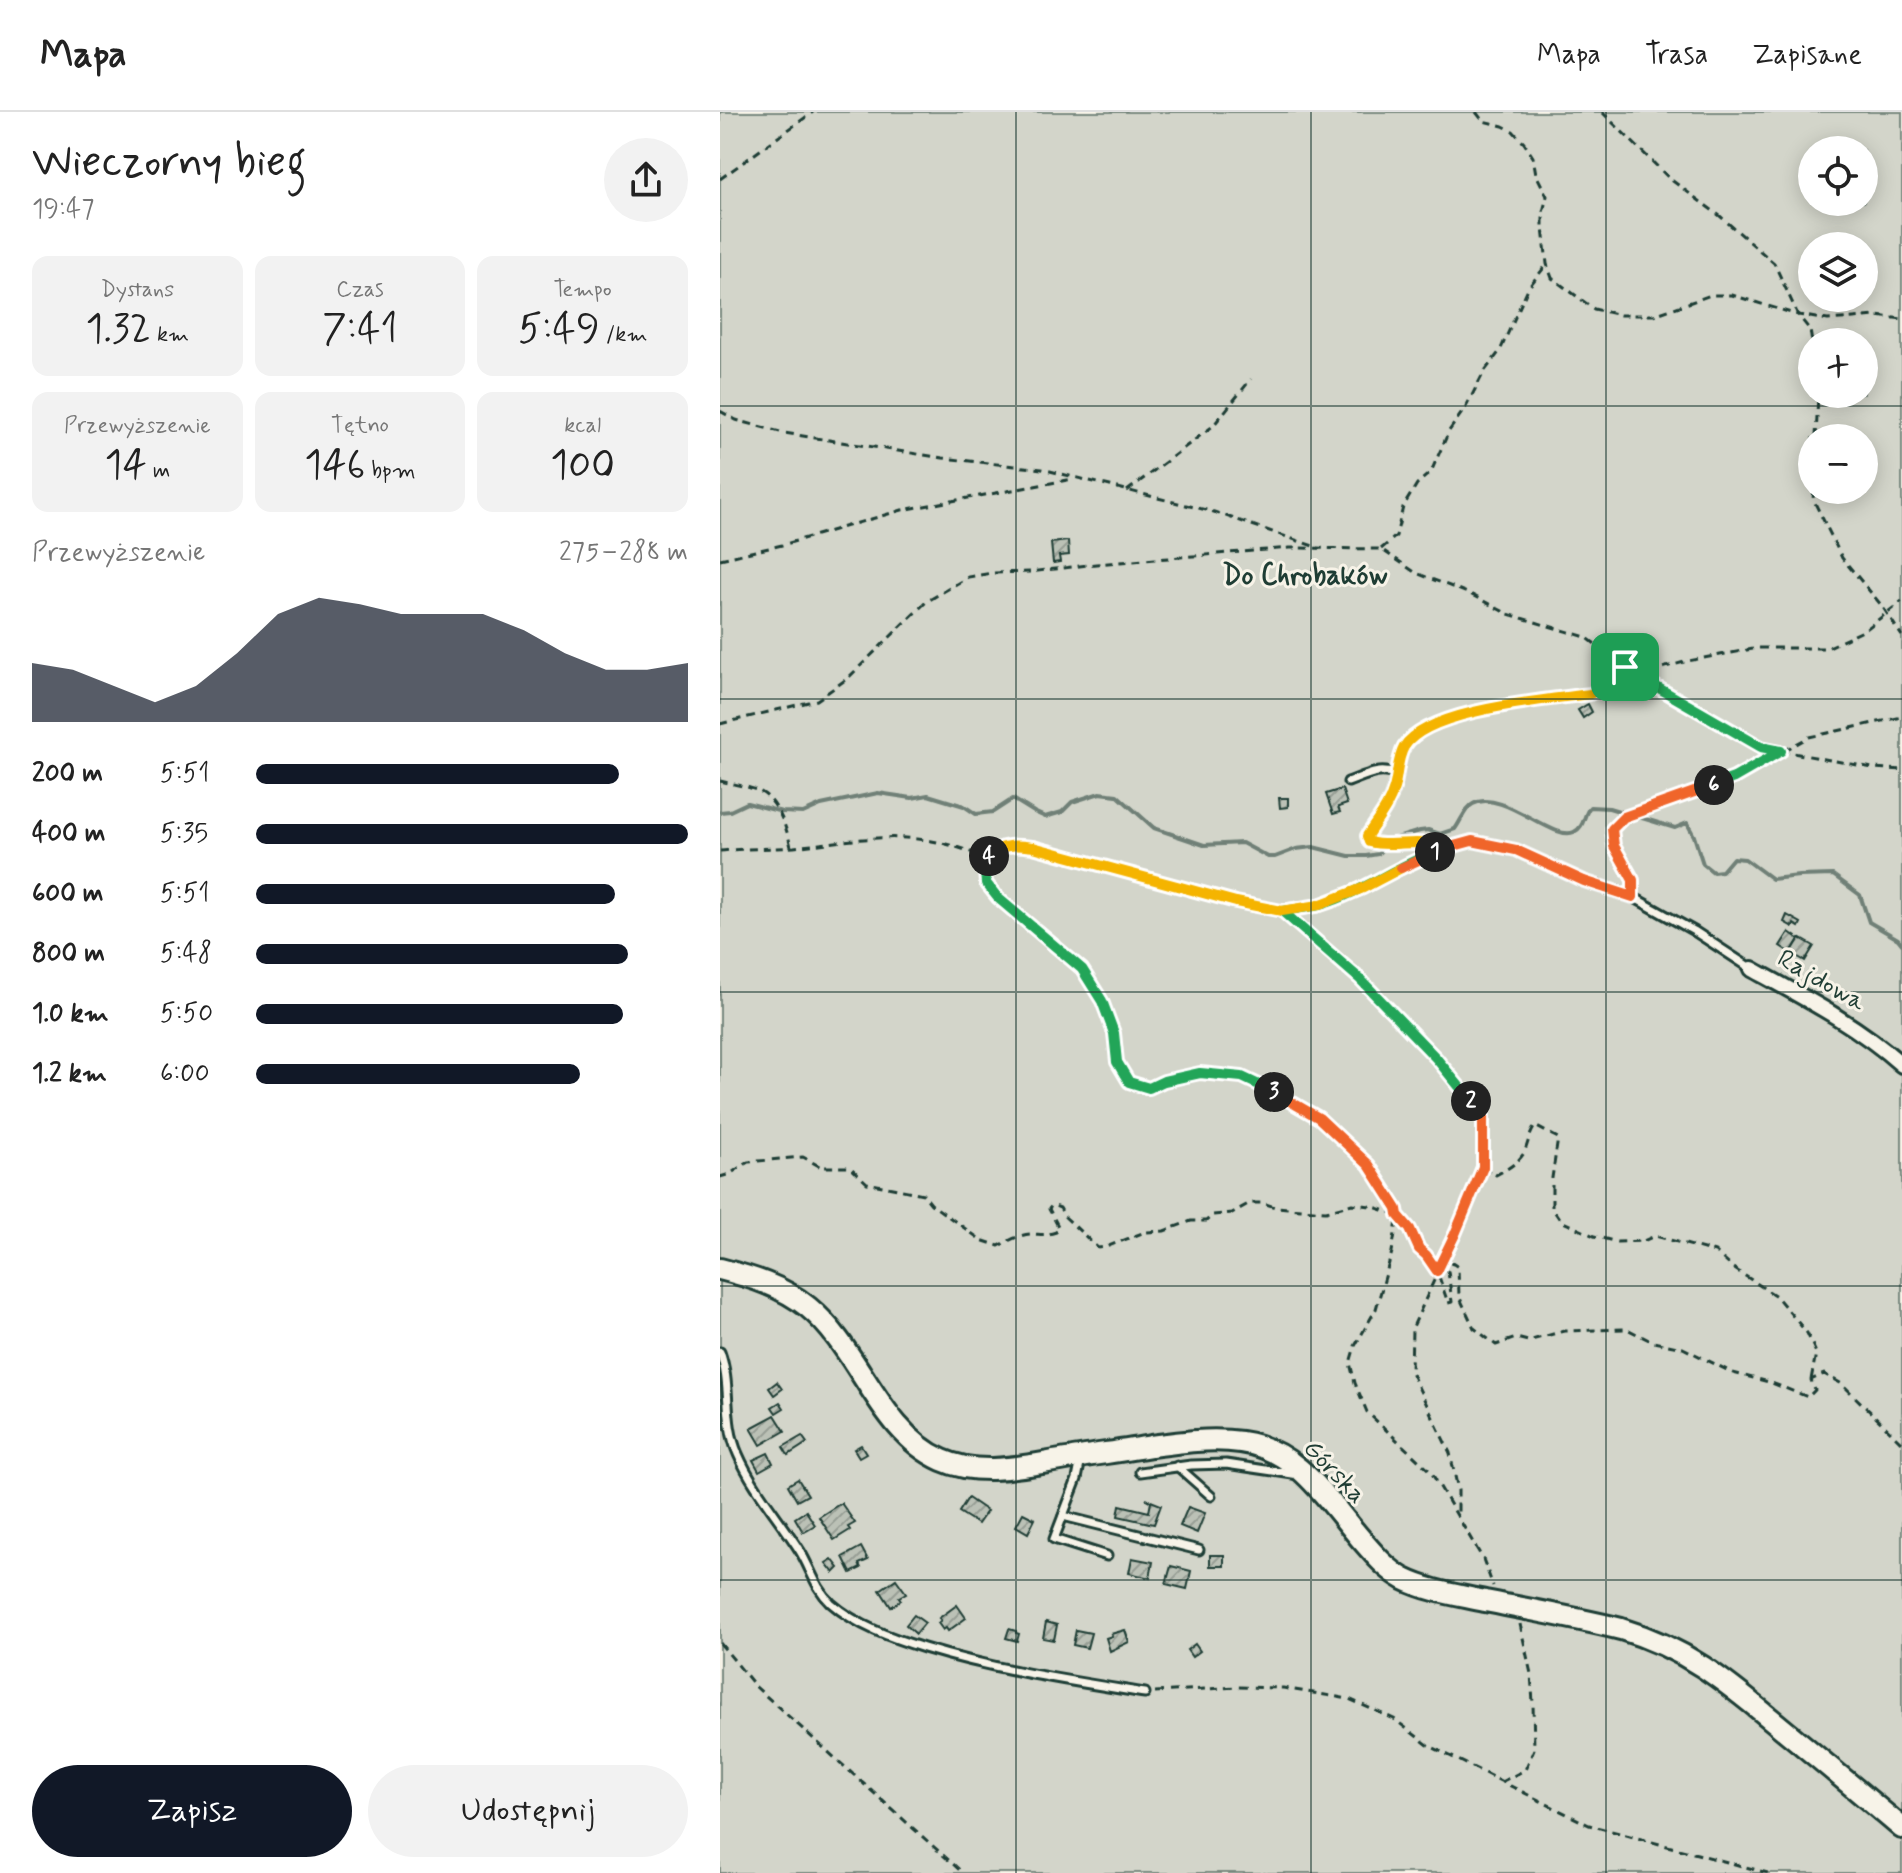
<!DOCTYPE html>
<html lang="pl">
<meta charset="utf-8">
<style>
body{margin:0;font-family:Mynerve,sans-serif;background:#f2f2f2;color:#222;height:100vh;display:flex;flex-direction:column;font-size:30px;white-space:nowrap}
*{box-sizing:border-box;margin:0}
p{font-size:26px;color:#767676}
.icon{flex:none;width:44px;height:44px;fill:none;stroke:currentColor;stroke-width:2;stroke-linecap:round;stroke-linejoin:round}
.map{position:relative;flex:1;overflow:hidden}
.details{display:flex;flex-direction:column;background:#fff;width:720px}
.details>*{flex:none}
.buttons{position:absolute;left:1078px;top:24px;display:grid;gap:16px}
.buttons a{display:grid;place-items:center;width:80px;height:80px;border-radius:50%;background:#fff;box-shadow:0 4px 20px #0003;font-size:40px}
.pin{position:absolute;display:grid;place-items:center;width:68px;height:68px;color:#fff;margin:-34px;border-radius:16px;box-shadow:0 4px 12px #0006}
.km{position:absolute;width:40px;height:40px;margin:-20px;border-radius:50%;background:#222;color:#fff;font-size:22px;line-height:40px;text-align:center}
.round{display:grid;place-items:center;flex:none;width:84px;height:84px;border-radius:42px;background:#f2f2f2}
.overview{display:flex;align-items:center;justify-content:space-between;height:136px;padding:0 32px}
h1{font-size:44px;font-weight:600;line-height:60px}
.figures{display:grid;grid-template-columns:repeat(3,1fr);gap:12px;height:136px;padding:8px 32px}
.figures div{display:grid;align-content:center;border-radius:16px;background:#f2f2f2;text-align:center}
.figures b{font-size:40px;font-weight:600}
.figures small{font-size:22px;font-weight:400}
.figures p{font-size:22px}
.chart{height:224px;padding:16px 32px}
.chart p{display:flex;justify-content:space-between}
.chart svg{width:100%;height:144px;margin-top:8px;fill:#111827;opacity:.7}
.primary-button{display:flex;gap:16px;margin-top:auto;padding:16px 32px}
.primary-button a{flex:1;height:92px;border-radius:48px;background:#111827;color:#fff;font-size:32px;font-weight:600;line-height:92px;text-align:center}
.primary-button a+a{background:#f2f2f2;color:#222}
ul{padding:0 32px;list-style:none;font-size:26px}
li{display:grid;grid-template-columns:128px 96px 1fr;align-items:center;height:60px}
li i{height:20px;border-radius:10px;background:#111827}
header{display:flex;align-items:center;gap:48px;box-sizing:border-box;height:112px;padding:0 40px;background:#fff;border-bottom:2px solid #e0e0e0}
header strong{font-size:38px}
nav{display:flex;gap:44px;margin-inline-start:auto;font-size:28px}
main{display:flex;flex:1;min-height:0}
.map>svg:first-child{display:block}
</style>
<header>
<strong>Mapa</strong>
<nav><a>Mapa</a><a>Trasa</a><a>Zapisane</a></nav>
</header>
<main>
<section class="details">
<div class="overview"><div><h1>Wieczorny bieg</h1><p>19:47</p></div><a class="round"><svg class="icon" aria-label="share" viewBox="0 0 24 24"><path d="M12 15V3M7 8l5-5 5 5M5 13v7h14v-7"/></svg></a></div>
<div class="figures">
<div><p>Dystans</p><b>1.32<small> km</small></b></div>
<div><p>Czas</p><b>7:41</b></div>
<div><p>Tempo</p><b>5:49<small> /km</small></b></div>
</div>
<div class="figures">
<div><p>Przewyższenie</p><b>14<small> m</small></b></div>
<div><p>Tętno</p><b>146<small> bpm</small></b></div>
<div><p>kcal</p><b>100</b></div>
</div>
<div class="chart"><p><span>Przewyższenie</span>275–288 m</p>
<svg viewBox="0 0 160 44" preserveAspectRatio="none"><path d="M0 44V26L10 28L20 33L30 38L40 33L50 23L60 11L70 6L80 8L90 11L100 11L110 11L120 16L130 23L140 28L150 28L160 26V44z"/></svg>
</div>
<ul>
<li><b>200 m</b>5:51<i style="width:84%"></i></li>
<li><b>400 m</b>5:35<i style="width:100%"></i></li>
<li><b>600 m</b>5:51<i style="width:83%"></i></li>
<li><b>800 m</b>5:48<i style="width:86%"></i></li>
<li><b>1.0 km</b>5:50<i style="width:85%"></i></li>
<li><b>1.2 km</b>6:00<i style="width:75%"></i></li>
</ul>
<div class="primary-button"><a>Zapisz</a><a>Udostępnij</a></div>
</section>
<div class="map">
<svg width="1182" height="1761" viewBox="0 0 1182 1761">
<defs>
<pattern id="building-hatch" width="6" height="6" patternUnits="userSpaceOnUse" patternTransform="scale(2)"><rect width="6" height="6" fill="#bbc1b6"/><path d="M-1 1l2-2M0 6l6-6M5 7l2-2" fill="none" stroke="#979e95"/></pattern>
</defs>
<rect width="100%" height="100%" fill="#f7f3e8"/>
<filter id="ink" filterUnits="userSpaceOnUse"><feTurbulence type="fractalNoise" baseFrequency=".0125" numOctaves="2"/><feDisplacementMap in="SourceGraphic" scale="16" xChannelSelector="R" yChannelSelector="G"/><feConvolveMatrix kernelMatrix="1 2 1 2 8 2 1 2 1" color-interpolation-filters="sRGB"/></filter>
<g filter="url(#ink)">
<!-- park -->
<path fill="#d3d5ca" stroke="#79897f" stroke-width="2" fill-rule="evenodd" d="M0,0H1182V1761H0ZM1092,38H1144V90H1092ZM1092,134H1144V186H1092ZM1092,230H1144V282H1092ZM1092,326H1144V378H1092Z"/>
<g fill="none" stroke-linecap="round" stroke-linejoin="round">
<!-- stream -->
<path stroke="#6f8077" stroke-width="4" d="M0,700L10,699L27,691L62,700L83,701L101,693L158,681L192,686L208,683L244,694L256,702L273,700L293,687L314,700L325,705L342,700L352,690L380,681L397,683L434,716L484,733L522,731L548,745H555L576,737L593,735L629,744H646L658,742L669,729L677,726L700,719L708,718L720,722L735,717C741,709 745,696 753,692C782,676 833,730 854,720C865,715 863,703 870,695L889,696L955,716L967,711L974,724L983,752L993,760L1002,759L1013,746L1025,747L1052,767L1079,764L1113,763L1140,783L1149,810L1178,827L1182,832"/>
</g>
<!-- building -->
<g fill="url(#building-hatch)" stroke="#1f3d34" stroke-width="2">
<polygon points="348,429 349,443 339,444 340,450 333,451 331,431"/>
<polygon points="868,592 872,600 863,606 858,598"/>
<polygon points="622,677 627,692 618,695 620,700 613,702 606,682"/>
<polygon points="559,686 568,686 568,695 560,696"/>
<polygon points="1067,803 1081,811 1079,815 1074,812 1073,815 1064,810"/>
<polygon points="1069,820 1079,827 1071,841 1060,834"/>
<polygon points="1080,826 1094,834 1085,849 1071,841"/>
<polygon points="57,1270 62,1277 54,1283 49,1276"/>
<polygon points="60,1290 64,1296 56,1301 52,1295"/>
<polygon points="55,1303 65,1319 41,1333 31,1316"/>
<polygon points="82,1324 87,1331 68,1343 63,1335"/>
<polygon points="141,1333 146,1341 139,1345 134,1337"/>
<polygon points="48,1341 53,1351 39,1359 33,1348"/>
<polygon points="78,1367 88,1383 77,1389 68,1373"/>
<polygon points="248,1386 267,1399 258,1412 239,1400"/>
<polygon points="426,1387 441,1393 434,1412 398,1404 400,1393 429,1400 431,1390"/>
<polygon points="121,1391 135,1411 128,1415 130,1418 114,1428 99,1405"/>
<polygon points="468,1395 485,1401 477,1421 460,1414"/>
<polygon points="86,1399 95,1413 83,1420 75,1406"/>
<polygon points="303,1401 315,1407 308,1421 296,1414"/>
<polygon points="141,1435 148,1448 139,1452 141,1456 131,1461 123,1445"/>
<rect x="490" y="1443" width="14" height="11"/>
<polygon points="412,1446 433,1450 430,1466 409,1461"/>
<polygon points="112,1447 119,1456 114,1461 106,1451"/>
<polygon points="451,1454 471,1459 467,1477 446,1472"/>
<polygon points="176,1467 186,1481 179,1485 181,1488 171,1495 160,1478"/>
<polygon points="237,1493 246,1506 228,1519 226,1516 223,1518 218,1511 221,1508 219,1506"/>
<polygon points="194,1503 205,1511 196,1522 186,1513"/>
<polygon points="326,1510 337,1513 334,1528 323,1526"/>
<polygon points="289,1517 296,1519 296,1521 299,1522 297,1529 286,1526"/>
<polygon points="356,1518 371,1521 367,1536 353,1533"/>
<polygon points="405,1518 409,1530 390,1539 386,1526 392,1524 391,1522"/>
<polygon points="475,1532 480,1539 472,1545 467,1538"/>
</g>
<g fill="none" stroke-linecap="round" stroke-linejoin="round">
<defs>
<g id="lane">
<path d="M628,670C645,664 659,655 677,663L669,691L647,724L649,730C674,737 699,725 723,737L752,729L796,738L864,769L913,785L974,819L1032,857"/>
<path d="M0,1240C12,1273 3,1309 18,1342C33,1377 60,1407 80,1439C91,1457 95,1476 111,1491C137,1514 172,1526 204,1536C276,1558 351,1569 425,1581"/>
<polyline points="361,1347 357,1367 334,1427 387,1444"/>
<polyline points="457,1354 491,1384"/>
<polyline points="420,1360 471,1353 506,1352 579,1363"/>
<polyline points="343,1404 479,1438"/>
</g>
<path id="street" d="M1032,857C1085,886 1137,913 1182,953"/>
<path id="secondary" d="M0,1157C31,1165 62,1174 88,1195C140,1237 159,1320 222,1348C260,1365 302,1354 341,1348C371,1343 401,1339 431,1334C461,1330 491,1326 521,1330C577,1337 606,1386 640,1426C653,1441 666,1457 684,1467C708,1479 738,1483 765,1489C811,1498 856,1506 901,1517C972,1538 1012,1575 1068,1621C1106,1652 1144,1684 1182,1716"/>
</defs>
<!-- lane casing -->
<use href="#lane" stroke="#1f3d34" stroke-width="13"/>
<!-- street casing -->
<use href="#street" stroke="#1f3d34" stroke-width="20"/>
<!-- secondary casing -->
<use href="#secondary" stroke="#1f3d34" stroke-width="26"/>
<!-- path -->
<g stroke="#1f3d34" stroke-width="3" stroke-dasharray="8 6" stroke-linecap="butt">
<polyline points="756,0 763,9 783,14 793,19 804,31 813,45 816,62 827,84 823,100 823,116 827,152 832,166 874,197 900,203 934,203 991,183 1012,183 1078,203 1108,208 1157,204 1182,207"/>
<polyline points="882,0 950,67 1000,104 1054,151 1078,203 1090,218 1092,231"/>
<polyline points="0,67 93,0"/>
<polyline points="0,299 16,308 64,321 223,346 322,357 494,400 599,436"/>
<polyline points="1096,326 1098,282"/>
<polyline points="1094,378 1093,387 1122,446 1162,494 1182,524"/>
<polyline points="407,379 493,314 531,267"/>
<polyline points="661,437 676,424 683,395 697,372 711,360 729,319 746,295 764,260 780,239 808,176 827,152"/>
<polyline points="0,447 62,433 182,398 353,367"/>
<polyline points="916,563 968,549 1038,536 1107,536 1145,518 1182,489"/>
<polyline points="0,612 97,588 128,566 206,490 248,465 273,461 310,460 376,452 570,436 661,437 696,461 750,482 788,502 866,525 916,563 1041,635 1153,656 1182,658"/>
<path d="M679,651C681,643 682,635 689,629C715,602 766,598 801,592C824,589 847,585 870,582L888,574L905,555"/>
<path d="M0,669C12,672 27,674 39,679C57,687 67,717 71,735"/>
<path d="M0,739C25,736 49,737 74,735C146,727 197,714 267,747"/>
<path d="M707,743L643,776L599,793L562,799L516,790L313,735L294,733L282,735L272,740L267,747L266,771L278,786L362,857L382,889L394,921L397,950L409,970L429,976C500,943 566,975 619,1025C630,1035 642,1044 651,1055C660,1068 668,1083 677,1097L678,1103L672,1140L656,1197L635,1234L630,1251L635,1271L647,1300L711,1360L763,1447L773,1474"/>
<polyline points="913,773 913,768 894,734 892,717 904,705 1014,666 1089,625 1182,605"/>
<polyline points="562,799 640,867 716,946 763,1004 763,1055 735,1122 692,1217 691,1260 730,1341 738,1378 738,1404"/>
<path d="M763,1055L776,1063C787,1057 797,1052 804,1041C808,1032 809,1023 815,1014L838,1026L832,1066V1096L841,1109L874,1124L897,1130L923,1129L935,1124L995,1140L1013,1156L1056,1184L1087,1221L1096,1241L1091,1268"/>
<path d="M0,1065L10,1062L28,1050L83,1045L101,1055H130L147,1071L203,1082L211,1092L261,1128L279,1134C288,1129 299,1123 310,1122C321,1122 325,1124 336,1120L339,1116L329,1097L332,1093L340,1096L345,1105L378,1136L386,1135L425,1120L444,1119L471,1109H486L493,1103L512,1101L530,1091H543L555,1095L606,1099L632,1092L651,1094L678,1103L690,1117L699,1137L706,1143L717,1159L728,1191L732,1190L728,1159L732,1151L738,1155L739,1184L754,1216L776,1233L796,1226L808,1229L844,1219L907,1217L933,1230L963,1236L1013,1261L1049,1270L1088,1285L1095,1278L1091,1268L1104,1262L1122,1272L1182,1331"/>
<polyline points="0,1531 36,1575 243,1761"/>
<polyline points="435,1580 518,1575 563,1576 629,1587 674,1607 708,1633 869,1713 1048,1761"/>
<polyline points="781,1670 805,1658 814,1637 813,1591 811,1562 800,1512"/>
</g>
<!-- lane -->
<use href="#lane" stroke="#f7f3e8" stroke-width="7"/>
<!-- street -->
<use href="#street" stroke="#f7f3e8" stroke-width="14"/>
<!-- secondary -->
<use href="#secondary" stroke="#f7f3e8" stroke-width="20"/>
</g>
</g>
<g fill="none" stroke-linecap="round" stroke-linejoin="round" filter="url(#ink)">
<defs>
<path id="split-1" d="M715,740L723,737C698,724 676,737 649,730L647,724C657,708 669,695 674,676C678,663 677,647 684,635C707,597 827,588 870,582L888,574L905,555"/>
<path id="split-2" d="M715,740C675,755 641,781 600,793C588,796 574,797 562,799L640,867L716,946L751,989"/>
<polyline id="split-3" points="554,980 599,1006 649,1053 677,1097 678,1103 690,1117 699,1137 706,1143 717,1159 735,1122 763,1055 763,1004 751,989"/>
<polyline id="split-4" points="269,744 265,760 266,771 278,786 362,857 382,889 394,921 397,950 409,970 429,976 444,969 480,961 522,965 554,980"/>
<path id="split-5" d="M269,744C281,731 296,733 313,735L516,790L562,799L599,793L643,776L681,756"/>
<polyline id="split-6" points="681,756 723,737 752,729 796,738 864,769 913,785 913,768 894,734 892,717 904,705 994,673"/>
<polyline id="split-7" points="905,555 916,563 1041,635 1061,639 1014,666 994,673"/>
</defs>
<!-- split-1 casing -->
<use href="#split-1" stroke="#fff" stroke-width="16"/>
<!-- split-2 casing -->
<use href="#split-2" stroke="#fff" stroke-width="16"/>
<!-- split-3 casing -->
<use href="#split-3" stroke="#fff" stroke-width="16"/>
<!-- split-4 casing -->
<use href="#split-4" stroke="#fff" stroke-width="16"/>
<!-- split-5 casing -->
<use href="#split-5" stroke="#fff" stroke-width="16"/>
<!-- split-6 casing -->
<use href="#split-6" stroke="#fff" stroke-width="16"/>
<!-- split-7 casing -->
<use href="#split-7" stroke="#fff" stroke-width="16"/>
<!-- split-1 -->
<use href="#split-1" stroke="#f5b400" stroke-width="10"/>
<!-- split-2 -->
<use href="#split-2" stroke="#22a559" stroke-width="10"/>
<!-- split-3 -->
<use href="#split-3" stroke="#f0652b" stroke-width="10"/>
<!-- split-4 -->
<use href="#split-4" stroke="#22a559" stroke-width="10"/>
<!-- split-5 -->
<use href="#split-5" stroke="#f5b400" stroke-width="10"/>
<!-- split-6 -->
<use href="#split-6" stroke="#f0652b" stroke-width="10"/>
<!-- split-7 -->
<use href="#split-7" stroke="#22a559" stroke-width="10"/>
</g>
<!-- grid -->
<path fill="none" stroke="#1f3d34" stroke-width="2" stroke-opacity="0.55" d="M296,0V1761M591,0V1761M886,0V1761M0,294H1182M0,587H1182M0,880H1182M0,1174H1182M0,1468H1182"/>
<g text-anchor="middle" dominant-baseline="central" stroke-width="6" stroke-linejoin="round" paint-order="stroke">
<!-- street labels -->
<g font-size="26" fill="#1f3d34" stroke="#f7f3e8">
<text transform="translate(1101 869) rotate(30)">Rajdowa</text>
<text transform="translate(614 1360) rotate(46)">Górska</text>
</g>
<!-- neighbourhood labels -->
<g font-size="28" font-weight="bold" fill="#1f3d34" stroke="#f7f3e8">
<text x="585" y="464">Do Chrobaków</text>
</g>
</g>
</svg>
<div class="buttons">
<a><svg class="icon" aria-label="locate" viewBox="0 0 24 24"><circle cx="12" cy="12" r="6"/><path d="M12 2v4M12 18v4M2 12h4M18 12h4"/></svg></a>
<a><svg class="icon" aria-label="layers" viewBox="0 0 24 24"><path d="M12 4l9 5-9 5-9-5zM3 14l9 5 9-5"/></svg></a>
<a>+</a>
<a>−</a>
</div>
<div class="pin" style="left:905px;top:555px;background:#1e9e55"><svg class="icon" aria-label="arrive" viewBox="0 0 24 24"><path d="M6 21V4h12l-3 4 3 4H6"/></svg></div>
<b class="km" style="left:715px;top:740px">1</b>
<b class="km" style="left:751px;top:989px">2</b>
<b class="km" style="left:554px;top:980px">3</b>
<b class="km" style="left:269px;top:744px">4</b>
<b class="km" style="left:994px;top:673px">6</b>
</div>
</main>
